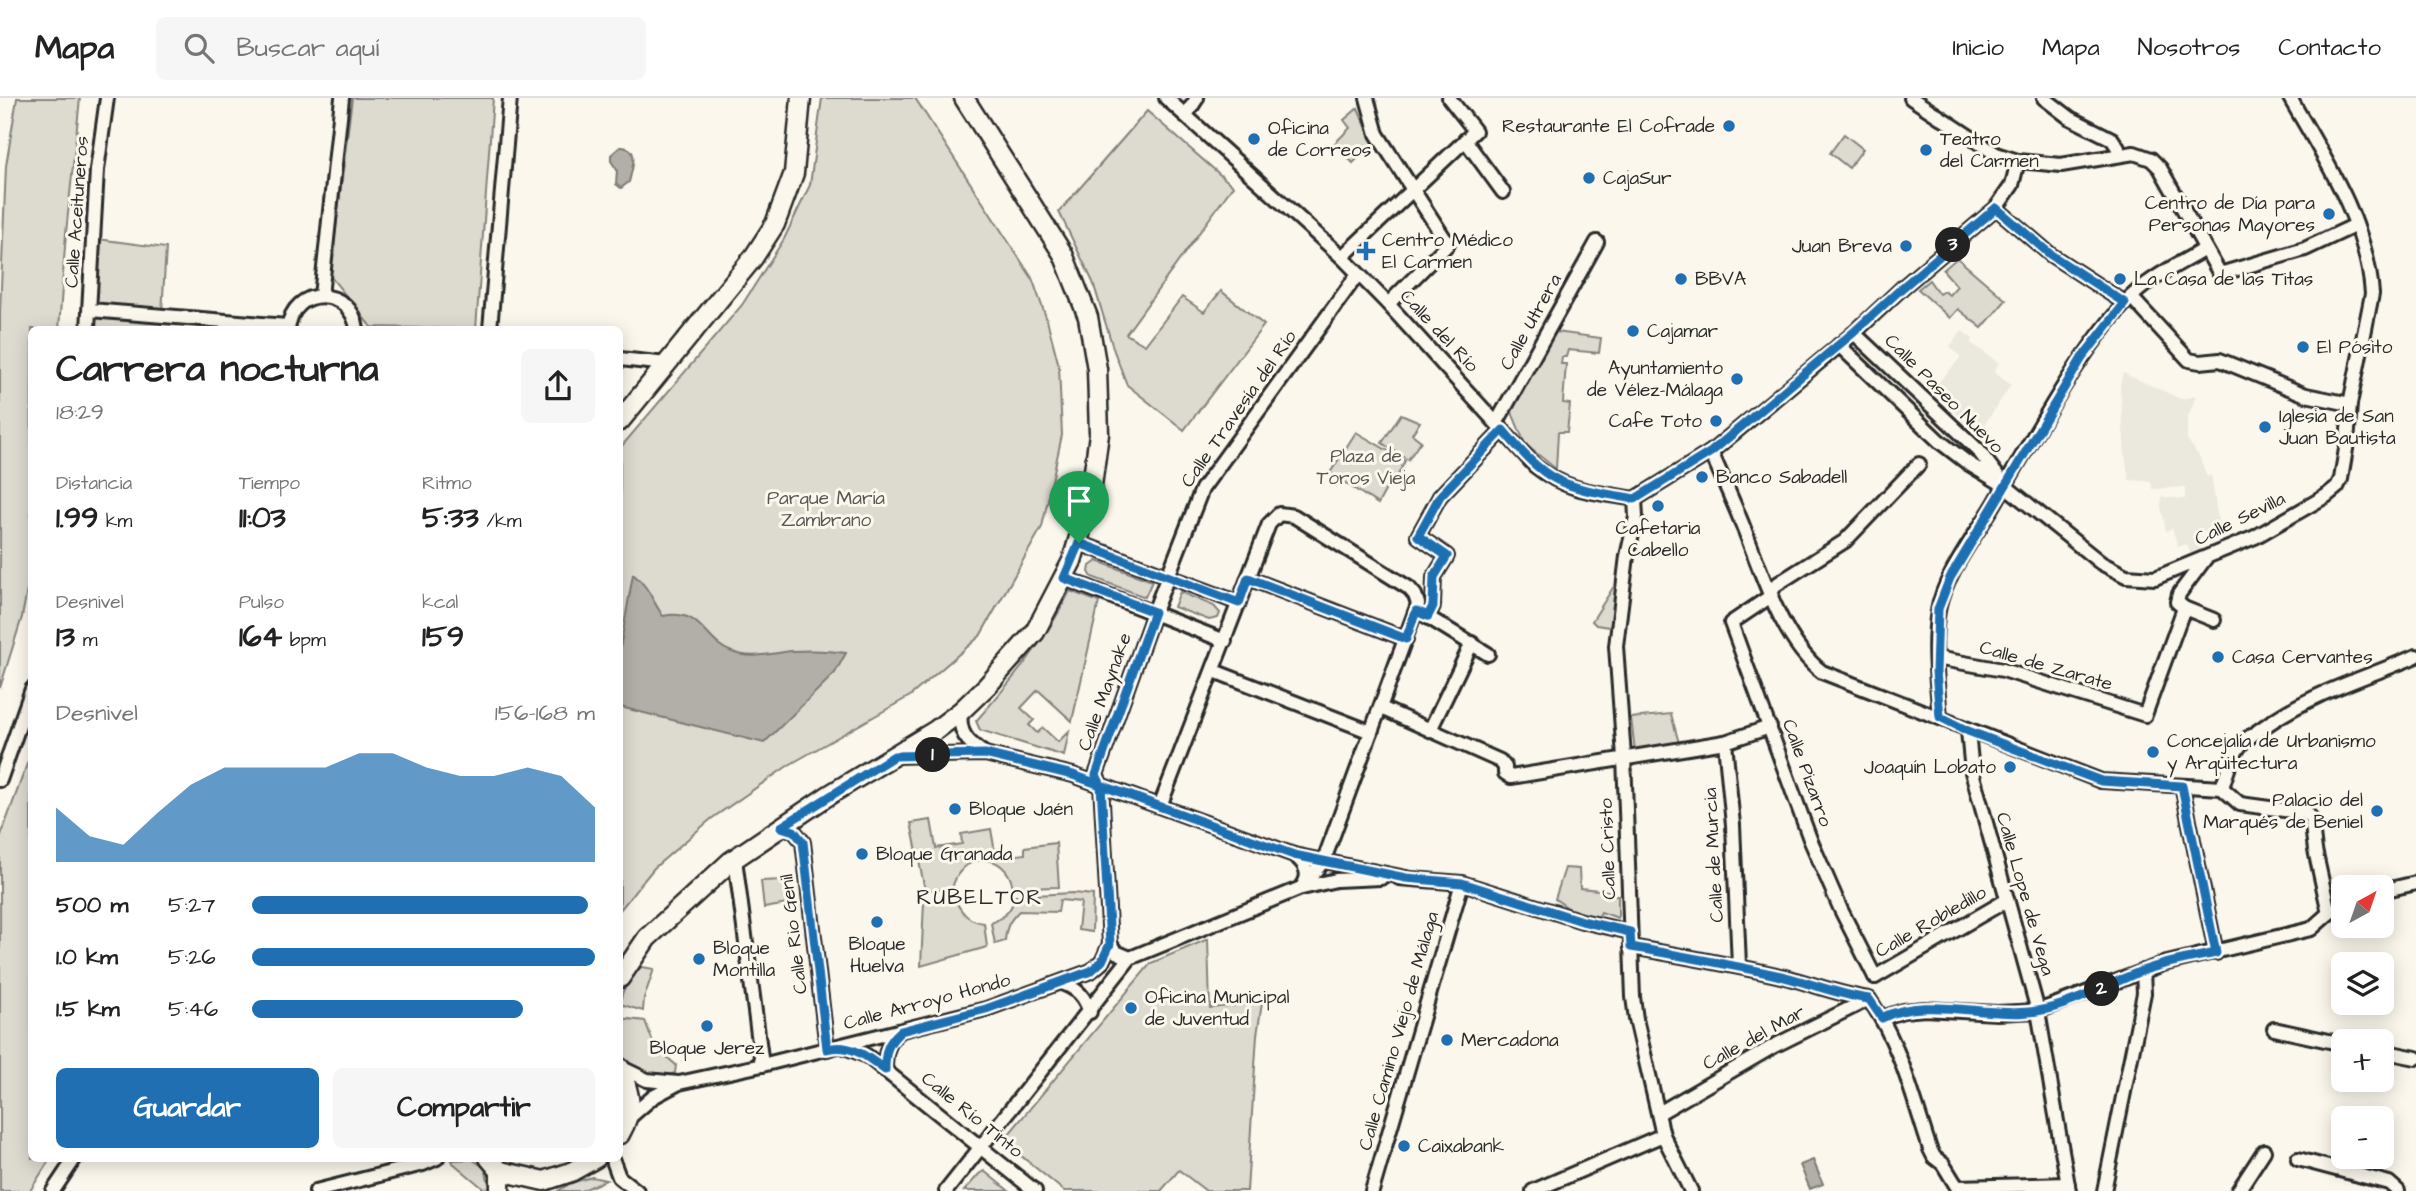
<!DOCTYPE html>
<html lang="es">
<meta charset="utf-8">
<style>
body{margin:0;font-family:"Architects Daughter",sans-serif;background:#f6f6f6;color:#222;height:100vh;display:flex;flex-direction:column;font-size:26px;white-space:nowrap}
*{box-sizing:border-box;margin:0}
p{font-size:23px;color:#767676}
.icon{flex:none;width:38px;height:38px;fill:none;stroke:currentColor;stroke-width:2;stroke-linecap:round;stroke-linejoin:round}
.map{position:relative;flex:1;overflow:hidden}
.panel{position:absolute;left:28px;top:228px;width:595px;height:836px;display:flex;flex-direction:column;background:#fff;border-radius:10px;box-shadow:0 4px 18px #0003}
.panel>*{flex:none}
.needle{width:46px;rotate:40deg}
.controls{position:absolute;left:2331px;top:777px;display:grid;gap:14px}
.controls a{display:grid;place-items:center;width:63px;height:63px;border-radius:10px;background:#fff;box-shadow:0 4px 18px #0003;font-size:35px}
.pin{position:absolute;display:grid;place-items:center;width:60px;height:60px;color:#fff;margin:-72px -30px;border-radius:50% 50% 50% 0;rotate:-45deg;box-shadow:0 0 7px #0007}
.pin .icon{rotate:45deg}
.km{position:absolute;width:35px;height:35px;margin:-18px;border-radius:50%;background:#222;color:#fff;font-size:19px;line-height:35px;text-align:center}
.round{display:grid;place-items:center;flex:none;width:74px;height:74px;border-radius:10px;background:#f6f6f6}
.headline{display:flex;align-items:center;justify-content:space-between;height:119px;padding:0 28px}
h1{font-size:38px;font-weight:800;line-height:52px}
.metrics{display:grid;grid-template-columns:repeat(3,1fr);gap:10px;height:119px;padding:7px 28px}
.metrics div{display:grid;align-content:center}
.metrics b{font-size:30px;font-weight:800}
.metrics small{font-size:19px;font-weight:400}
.metrics p{font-size:19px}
.chart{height:196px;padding:14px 28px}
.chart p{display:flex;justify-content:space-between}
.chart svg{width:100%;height:126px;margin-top:7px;fill:#1f6fb2;opacity:.7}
.action{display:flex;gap:14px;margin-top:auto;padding:14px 28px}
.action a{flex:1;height:80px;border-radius:10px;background:#1f6fb2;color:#fff;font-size:28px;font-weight:800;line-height:80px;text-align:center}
.action a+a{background:#f6f6f6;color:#222}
ul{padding:0 28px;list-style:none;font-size:23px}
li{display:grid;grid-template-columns:112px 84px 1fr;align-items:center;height:52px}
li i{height:18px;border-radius:9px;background:#1f6fb2}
header{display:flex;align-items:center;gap:42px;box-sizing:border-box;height:98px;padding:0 35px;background:#fff;border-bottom:2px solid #e0e0e0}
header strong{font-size:33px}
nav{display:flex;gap:38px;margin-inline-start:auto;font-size:24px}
.search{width:490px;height:63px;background:#f6f6f6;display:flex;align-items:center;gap:18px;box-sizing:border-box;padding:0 24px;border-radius:10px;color:#767676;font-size:26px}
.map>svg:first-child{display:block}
</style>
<header>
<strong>Mapa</strong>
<div class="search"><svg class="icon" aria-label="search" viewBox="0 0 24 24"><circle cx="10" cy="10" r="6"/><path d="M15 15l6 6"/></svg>Buscar aquí</div>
<nav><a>Inicio</a><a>Mapa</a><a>Nosotros</a><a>Contacto</a></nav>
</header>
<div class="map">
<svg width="2416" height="1093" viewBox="0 0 2416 1093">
<rect width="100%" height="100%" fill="#fbf7ec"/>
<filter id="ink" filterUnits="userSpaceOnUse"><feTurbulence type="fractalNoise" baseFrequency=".0143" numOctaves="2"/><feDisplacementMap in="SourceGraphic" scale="14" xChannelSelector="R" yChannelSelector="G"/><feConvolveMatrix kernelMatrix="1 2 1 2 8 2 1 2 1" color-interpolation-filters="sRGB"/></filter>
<g filter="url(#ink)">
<!-- built -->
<g fill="#ebe8de">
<polygon points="1962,233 1973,241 1971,245 1999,265 1994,274 2011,287 1978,336 1932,292 1961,259 1950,248"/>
<polygon points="2123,275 2181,301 2196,298 2187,322 2187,341 2199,358 2207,379 2211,377 2219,428 2195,437 2201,454 2191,458 2187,446 2178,449 2172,430 2166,433 2161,409 2162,399 2185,401 2185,389 2152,391 2151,383 2129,382 2125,357 2120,287"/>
</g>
<!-- green -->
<g fill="#dddad0" stroke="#84827e" stroke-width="2">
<polygon points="17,0 80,0 66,135 59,231 32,231 31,471 22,519 0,590 0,214 6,68"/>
<polygon points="352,0 493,0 476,231 371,229 330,178"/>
<polygon points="822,0 915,0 1032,180 1047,222 1059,268 1062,337 1042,429 980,538 910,598 789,667 711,721 654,770 620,812 620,350 742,207 784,141 810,87"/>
<polygon points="1358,10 1373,45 1353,65 1334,46 1350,30 1344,22"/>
<polygon points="1147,13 1233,88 1126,236 1145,247 1182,199 1204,214 1221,193 1264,227 1184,332 1127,287 1114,253 1093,184 1059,114"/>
<polygon points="1844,36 1863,51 1849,70 1830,55"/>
<polygon points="98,141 166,150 161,231 92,231"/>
<polygon points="1957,160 2006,202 1982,230 1958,211 1950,220 1918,191 1929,182 1939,196 1944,193 1949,197 1957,188 1943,172"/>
<polygon points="1556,234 1601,240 1599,255 1568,252 1566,259 1562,259 1561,266 1566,266 1563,305 1570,306 1567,334 1558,334 1556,371 1525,346 1511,312"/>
<polygon points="1401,316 1420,324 1412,336 1421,343 1408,362 1382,345"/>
<polygon points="1356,334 1405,363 1397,379 1393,378 1378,406 1330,375"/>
<polygon points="1097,463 1152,483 1145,499 1092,479 1089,474 1090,468"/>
<polygon points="1618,487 1614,526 1609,529 1596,527 1592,523 1614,488"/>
<path d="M1070,493L1099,504L1072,623L1038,592L1021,610L1034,622L1029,627L1037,635L1043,630L1058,644L1069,633L1064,658L980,632L976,623C1013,581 1045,544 1070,493Z"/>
<polygon points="1180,494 1214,508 1220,515 1218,520 1209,522 1174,509"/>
<polygon points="1671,616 1679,645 1635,653 1631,620"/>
<polygon points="31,655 32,1060 50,1061 30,1093 0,1093 0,740"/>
<path d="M931,722L936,750L962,746L961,736L991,731L996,760L1025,756V749L1056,745L1059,789L1013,790C1007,751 958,754 952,792H925L911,725Z"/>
<polygon points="1565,770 1579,771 1580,790 1608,793 1609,797 1618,797 1618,820 1601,814 1598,820 1580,818 1555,801"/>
<polygon points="785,782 788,806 764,810 761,783"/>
<path d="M1073,795L1093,797L1092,834L1078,832L1081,804L1060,802L1058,814L1019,813C1009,823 1006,829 1005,843L995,846L991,825C1005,819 1012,812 1015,798Z"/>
<path d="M955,802C962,815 968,823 984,825L987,849L921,868L924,804Z"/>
<polygon points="1208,841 1210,910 1262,905 1257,937 1247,1093 1206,1093 1179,1072 1161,1093 1064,1093 1003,1043 1151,865"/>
<path d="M642,869L654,871L644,900L643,913L620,906C621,892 631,876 642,869Z"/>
<path d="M620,920L645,923L655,949L676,967L675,975C659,983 627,973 620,955C617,946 620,930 620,920Z"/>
<polygon points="472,1061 485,1070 490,1090 484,1091 453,1065 452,1062"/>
<polygon points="984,1073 1009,1093 964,1093 979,1076"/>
<polygon points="592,1079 606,1082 581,1093 558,1093 571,1085"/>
</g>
<!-- water -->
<g fill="#b1afa7" stroke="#7b7a75" stroke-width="2">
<path d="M620,49C641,48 632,71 629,84L621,90L616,86L617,72L611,63V57Z"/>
<path d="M633,476C650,490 651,501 663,518C703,510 703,544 732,554C752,562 771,555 792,553C810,552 828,552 846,555L835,575L764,645L620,609V551Z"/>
<polygon points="1813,1062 1823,1086 1810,1091 1800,1067"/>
</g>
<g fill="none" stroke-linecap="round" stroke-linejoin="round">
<defs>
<g id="street">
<path d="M1166,0L1342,159L1388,206L1535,368C1568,394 1595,394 1635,401"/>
<polyline points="1367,0 1377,36 1448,146 1388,206"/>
<polyline points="1911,0 1996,56 2018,63 2061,67 2134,55 2151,61 2160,70 2220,176 2305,151 2356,127"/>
<polyline points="2044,0 2070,20 2112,41 2118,50 2118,57"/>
<polyline points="1186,17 1197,0"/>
<polyline points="1465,42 1503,94"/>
<polyline points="1996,110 2051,157 2125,205"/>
<polyline points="1342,159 1475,33 1449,0"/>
<polyline points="321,198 342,0"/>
<polyline points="2131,199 2189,262 2200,264 2220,262 2306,297 2350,306"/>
<polyline points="90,212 287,228"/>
<polyline points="88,231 97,72 107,0"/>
<path d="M288,231C293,187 351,188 357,231"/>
<polyline points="490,231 510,0"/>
<polyline points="1854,235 1978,352 2000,381"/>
<path d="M1839,247L1939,343L1969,366L2004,387L2101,465L2126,478L2155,480L2255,439L2326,398L2337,389L2341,381L2347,345L2350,306L2372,196C2367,124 2325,61 2290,0"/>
<polyline points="620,261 667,266"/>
<polyline points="1497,324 1597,144"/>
<path d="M1711,354C1722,379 1733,403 1743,428C1762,475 1782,543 1822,574L2101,683L2222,690"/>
<polyline points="1635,401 1636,419 1627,458 1616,548 1624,659 1633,899 1636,921 1663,1037 1691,1093"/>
<polyline points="1635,401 1711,354 1854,235 1903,189 1996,110 2012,87 2018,63"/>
<polyline points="1079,445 1239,505"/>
<polyline points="1064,480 1225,543"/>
<polyline points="1248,480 1406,541"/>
<polyline points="2184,510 2214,522"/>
<polyline points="1423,516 1488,556"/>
<polyline points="1428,518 1433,508 1434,479 1447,458 1418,438 1440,398 1503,332"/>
<polyline points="1936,560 2003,572 2145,617 2184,510 2177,504 2179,496 2205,461"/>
<polyline points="1214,573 1371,634"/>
<polyline points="1381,610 1500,663 1505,669 1505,675 1511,679 1725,644 1770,629"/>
<path d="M961,613C958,635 967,644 985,656"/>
<path d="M1940,619C1937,584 1932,547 1938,513C1943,479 1978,434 1995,405C2034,339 2075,260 2126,204C2147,181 2179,166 2205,151"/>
<polyline points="1430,632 1472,545"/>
<polyline points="1968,633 1972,674 2038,913 2069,1093"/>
<polyline points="1725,644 1733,727 1739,868"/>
<polyline points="897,658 985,656 1073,677 1294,757 1406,780"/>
<polyline points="0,682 32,591"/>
<polyline points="2182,688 2216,855"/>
<path d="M2222,690C2227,674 2231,658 2242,645C2249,638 2260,632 2268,626C2314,594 2366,580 2416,558"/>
<polyline points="2222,690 2240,706 2306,715 2311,720 2315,752 2329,815"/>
<polyline points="1160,708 1269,426 1279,416 1294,418 1409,490 1415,497 1418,506 1324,762 1306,785"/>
<polyline points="781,729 794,733 803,744 827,951"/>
<polyline points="735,761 762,967"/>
<polyline points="1399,780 1462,785 1582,823 1630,834"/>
<polyline points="1302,790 1336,782 1381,780"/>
<polyline points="2382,793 2416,785"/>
<path d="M1631,849C1682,858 1734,867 1785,879C1813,886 1840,897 1869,901"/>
<polyline points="1130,860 1116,854 1110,846 1101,687 1096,677 1154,514 1202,391 1358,176"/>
<polyline points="1875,879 1841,812 1810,741 1731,525 1771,498 1774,488 1845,443 1919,366"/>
<polyline points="1875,879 2007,802"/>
<path d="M1062,885C1078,891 1084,898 1090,914"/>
<path d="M1869,901C1900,945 1913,1000 1930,1051L1934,1059L1943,1066L1957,1089L2068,1086"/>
<polyline points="1882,920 1903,913 1925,911 1997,915 2038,913 2163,866 2311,831 2329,815 2343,808"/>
<polyline points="2274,931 2343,946"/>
<polyline points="842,948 867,958 1035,1093"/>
<polyline points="2382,953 2416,960"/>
<polyline points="620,969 647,982 678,985"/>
<path d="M885,972C885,955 887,945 900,933"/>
<polyline points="1659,1015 1774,948 1867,902"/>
<polyline points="629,1020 653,999 679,985 762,967 986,911 1091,873 1102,864 1110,846"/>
<polyline points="612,1060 619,1079 637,1093"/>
<polyline points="2298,1061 2389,1085 2398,1093"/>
<polyline points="53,1093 75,1060"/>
<polyline points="316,1093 423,1066 437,1060"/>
<path d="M946,1093L1130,860L1301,790C1312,778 1306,766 1294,757"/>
<polyline points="1372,1093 1462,785"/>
<polyline points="1533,1093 1663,1037"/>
<polyline points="2104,1093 2144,895 2143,873"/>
<polyline points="2238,1093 2264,1053"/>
</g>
<g id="secondary">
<polyline points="620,323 753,160 775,126 794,75 801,0"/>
<polyline points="620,880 647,840 731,763 829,697 936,632 961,613 987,588 1035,534 1072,463 1090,402 1099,336 1097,271 1088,219 1063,156 964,0"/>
<path d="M620,970C630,996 635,1010 620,1036"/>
<polyline points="489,1060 500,1073 544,1083 571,1074 596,1060"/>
<polyline points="500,1073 500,1093"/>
</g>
</defs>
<!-- street casing -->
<use href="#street" stroke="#2b2b2b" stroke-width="18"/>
<!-- secondary casing -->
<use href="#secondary" stroke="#2b2b2b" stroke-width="23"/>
<!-- street -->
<use href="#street" stroke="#fbf7ec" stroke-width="12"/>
<!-- secondary -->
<use href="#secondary" stroke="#fbf7ec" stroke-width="18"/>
</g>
</g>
<g fill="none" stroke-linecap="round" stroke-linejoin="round" filter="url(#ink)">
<defs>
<path id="route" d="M1079,445L1064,480L1154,514L1096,677L1101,687L1110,846L1102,863L1091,873L986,911L901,933C887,945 885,954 885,972C867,958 850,945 827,951L803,744L794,733L781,729L894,658L985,656L1073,677L1294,757L1406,780L1462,785L1582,823L1630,834L1631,849C1682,858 1734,867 1785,879C1813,886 1840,897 1869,901L1882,920C1925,897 1990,921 2037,913C2071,908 2110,885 2142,873C2166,864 2191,860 2216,855L2182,688L2101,683L1968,633L1940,619L1936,574L1938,511L1950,480L2082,260L2125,205L2051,157L1996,110L1903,189L1854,234L1711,354L1635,401C1563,388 1551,390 1503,332L1440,398L1418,438L1447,458L1434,479L1433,508L1428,518L1416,513L1406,541L1248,480L1239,505L1079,445"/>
</defs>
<!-- route casing -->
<use href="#route" stroke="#fff" stroke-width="14"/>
<!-- route -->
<use href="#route" stroke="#1f6fb2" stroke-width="9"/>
</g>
<!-- markers -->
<g fill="#1f6fb2" stroke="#fbf7ec" stroke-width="2.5">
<circle cx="1729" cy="28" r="7"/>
<circle cx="1254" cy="41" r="7"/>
<circle cx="1926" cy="52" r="7"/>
<circle cx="1589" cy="80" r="7"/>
<circle cx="2329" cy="116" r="7"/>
<circle cx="1906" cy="148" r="7"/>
<path d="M1362.5 142.5h7v7h7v7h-7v7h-7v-7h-7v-7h7z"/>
<circle cx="1681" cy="181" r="7"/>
<circle cx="2120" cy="181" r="7"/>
<circle cx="1633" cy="233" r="7"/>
<circle cx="2303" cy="249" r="7"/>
<circle cx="1737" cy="281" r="7"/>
<circle cx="1716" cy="323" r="7"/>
<circle cx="2265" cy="329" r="7"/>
<circle cx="1702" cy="379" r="7"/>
<circle cx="1658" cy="408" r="7"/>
<circle cx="2218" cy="559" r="7"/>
<circle cx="2153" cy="654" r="7"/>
<circle cx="2010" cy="669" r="7"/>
<circle cx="955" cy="711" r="7"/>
<circle cx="2377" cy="713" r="7"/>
<circle cx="862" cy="756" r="7"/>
<circle cx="877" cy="824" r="7"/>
<circle cx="699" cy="861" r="7"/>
<circle cx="1131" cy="910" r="7"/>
<circle cx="707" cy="928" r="7"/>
<circle cx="1447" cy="942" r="7"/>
<circle cx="1404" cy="1048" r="7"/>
</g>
<g text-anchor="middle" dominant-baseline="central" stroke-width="6" stroke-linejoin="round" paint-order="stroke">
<!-- poi labels -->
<g font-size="19" fill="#2b2b2b" stroke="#fbf7ec" text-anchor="start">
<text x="1715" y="28" text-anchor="end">Restaurante El Cofrade</text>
<text x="1268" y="30">Oficina<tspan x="1268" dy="22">de Correos</tspan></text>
<text x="1940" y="41">Teatro<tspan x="1940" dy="22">del Carmen</tspan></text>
<text x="1603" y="80">CajaSur</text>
<text x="2315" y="105" text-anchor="end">Centro de Día para<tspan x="2315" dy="22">Personas Mayores</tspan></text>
<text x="1382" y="142">Centro Médico<tspan x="1382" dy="22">El Carmen</tspan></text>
<text x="1892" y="148" text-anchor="end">Juan Breva</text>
<text x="1695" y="181">BBVA</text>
<text x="2134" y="181">La Casa de las Titas</text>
<text x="1647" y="233">Cajamar</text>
<text x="2317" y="249">El Pósito</text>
<text x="1723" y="270" text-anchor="end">Ayuntamiento<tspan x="1723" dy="22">de Vélez-Málaga</tspan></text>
<text x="2279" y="318">Iglesia de San<tspan x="2279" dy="22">Juan Bautista</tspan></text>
<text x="1702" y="323" text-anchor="end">Cafe Toto</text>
<text x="1716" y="379">Banco Sabadell</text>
<text x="1658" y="430" text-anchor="middle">Cafetaria<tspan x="1658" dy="22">Cabello</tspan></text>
<text x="2232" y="559">Casa Cervantes</text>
<text x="2167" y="643">Concejalía de Urbanismo<tspan x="2167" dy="22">y Arquitectura</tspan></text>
<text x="1996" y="669" text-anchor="end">Joaquín Lobato</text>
<text x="2363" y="702" text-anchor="end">Palacio del<tspan x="2363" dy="22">Marqués de Beniel</tspan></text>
<text x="969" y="711">Bloque Jaén</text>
<text x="876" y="756">Bloque Granada</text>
<text x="877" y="846" text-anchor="middle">Bloque<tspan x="877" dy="22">Huelva</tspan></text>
<text x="713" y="850">Bloque<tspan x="713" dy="22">Montilla</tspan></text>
<text x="1145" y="899">Oficina Municipal<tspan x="1145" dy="22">de Juventud</tspan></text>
<text x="1461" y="942">Mercadona</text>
<text x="707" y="950" text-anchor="middle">Bloque Jerez</text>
<text x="1418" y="1048">Caixabank</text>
</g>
<!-- street labels -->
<g font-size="19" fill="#2b2b2b" stroke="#fbf7ec">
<text transform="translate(77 114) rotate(-86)">Calle Aceituneros</text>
<text transform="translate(1531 224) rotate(-61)">Calle Utrera</text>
<text transform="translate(1439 233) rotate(47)">Calle del Río</text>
<text transform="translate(1944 296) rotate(45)">Calle Paseo Nuevo</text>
<text transform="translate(1239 311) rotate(-55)">Calle Travesía del Río</text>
<text transform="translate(2240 421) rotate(-26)">Calle Sevilla</text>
<text transform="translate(2046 568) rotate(16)">Calle de Zarate</text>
<text transform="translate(1105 594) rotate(-70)">Calle Maynake</text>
<text transform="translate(1807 675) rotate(70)">Calle Pizarro</text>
<text transform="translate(1608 751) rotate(-92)">Calle Cristo</text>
<text transform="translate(1714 757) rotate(-93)">Calle de Murcia</text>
<text transform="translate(2025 796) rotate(74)">Calle Lope de Vega</text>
<text transform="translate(1931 824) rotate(-30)">Calle Robledillo</text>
<text transform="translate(794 836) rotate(-97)">Calle Rio Genil</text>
<text transform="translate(927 904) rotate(-15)">Calle Arroyo Hondo</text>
<text transform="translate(1399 933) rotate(-74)">Calle Camino Viejo de Málaga</text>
<text transform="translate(1754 940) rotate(-29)">Calle del Mar</text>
<text transform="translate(972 1017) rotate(39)">Calle Río Tinto</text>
</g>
<!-- park labels -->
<g font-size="19" fill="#585754" stroke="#fbf7ec">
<text x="1366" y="358">Plaza de<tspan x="1366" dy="22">Toros Vieja</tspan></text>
<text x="826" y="400">Parque María<tspan x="826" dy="22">Zambrano</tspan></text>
</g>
<!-- neighbourhood labels -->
<g font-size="21" letter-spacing="2" fill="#2b2b2b" stroke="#fbf7ec">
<text x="980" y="799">RUBELTOR</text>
</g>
</g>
</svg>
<div class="controls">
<a><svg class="needle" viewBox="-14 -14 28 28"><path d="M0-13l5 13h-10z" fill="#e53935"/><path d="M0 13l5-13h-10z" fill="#767676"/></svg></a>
<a><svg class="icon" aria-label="layers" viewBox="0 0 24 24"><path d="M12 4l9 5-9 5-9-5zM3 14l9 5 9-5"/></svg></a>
<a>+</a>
<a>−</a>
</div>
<div class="pin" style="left:1079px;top:445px;background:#1e9e55"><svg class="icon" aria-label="arrive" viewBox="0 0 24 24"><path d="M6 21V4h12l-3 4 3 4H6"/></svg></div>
<b class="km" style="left:933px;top:657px">1</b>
<b class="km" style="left:2102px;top:891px">2</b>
<b class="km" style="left:1953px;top:147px">3</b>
<section class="panel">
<div class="headline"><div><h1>Carrera nocturna</h1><p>18:29</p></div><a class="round"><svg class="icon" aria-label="share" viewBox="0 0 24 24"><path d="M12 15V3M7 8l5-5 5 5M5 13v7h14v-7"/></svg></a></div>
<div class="metrics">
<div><p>Distancia</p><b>1.99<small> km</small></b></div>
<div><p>Tiempo</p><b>11:03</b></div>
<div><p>Ritmo</p><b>5:33<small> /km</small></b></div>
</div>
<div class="metrics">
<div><p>Desnivel</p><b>13<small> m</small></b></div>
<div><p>Pulso</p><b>164<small> bpm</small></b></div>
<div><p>kcal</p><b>159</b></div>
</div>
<div class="chart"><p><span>Desnivel</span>156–168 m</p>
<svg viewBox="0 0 160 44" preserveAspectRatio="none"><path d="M0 44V25L10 35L20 38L30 27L40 17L50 11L60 11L70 11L80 11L90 6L100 6L110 11L120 14L130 14L140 11L150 14L160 25V44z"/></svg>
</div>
<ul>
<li><b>500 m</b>5:27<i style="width:98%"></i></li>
<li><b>1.0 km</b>5:26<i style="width:100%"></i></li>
<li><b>1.5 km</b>5:46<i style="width:79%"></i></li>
</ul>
<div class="action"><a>Guardar</a><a>Compartir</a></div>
</section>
</div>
